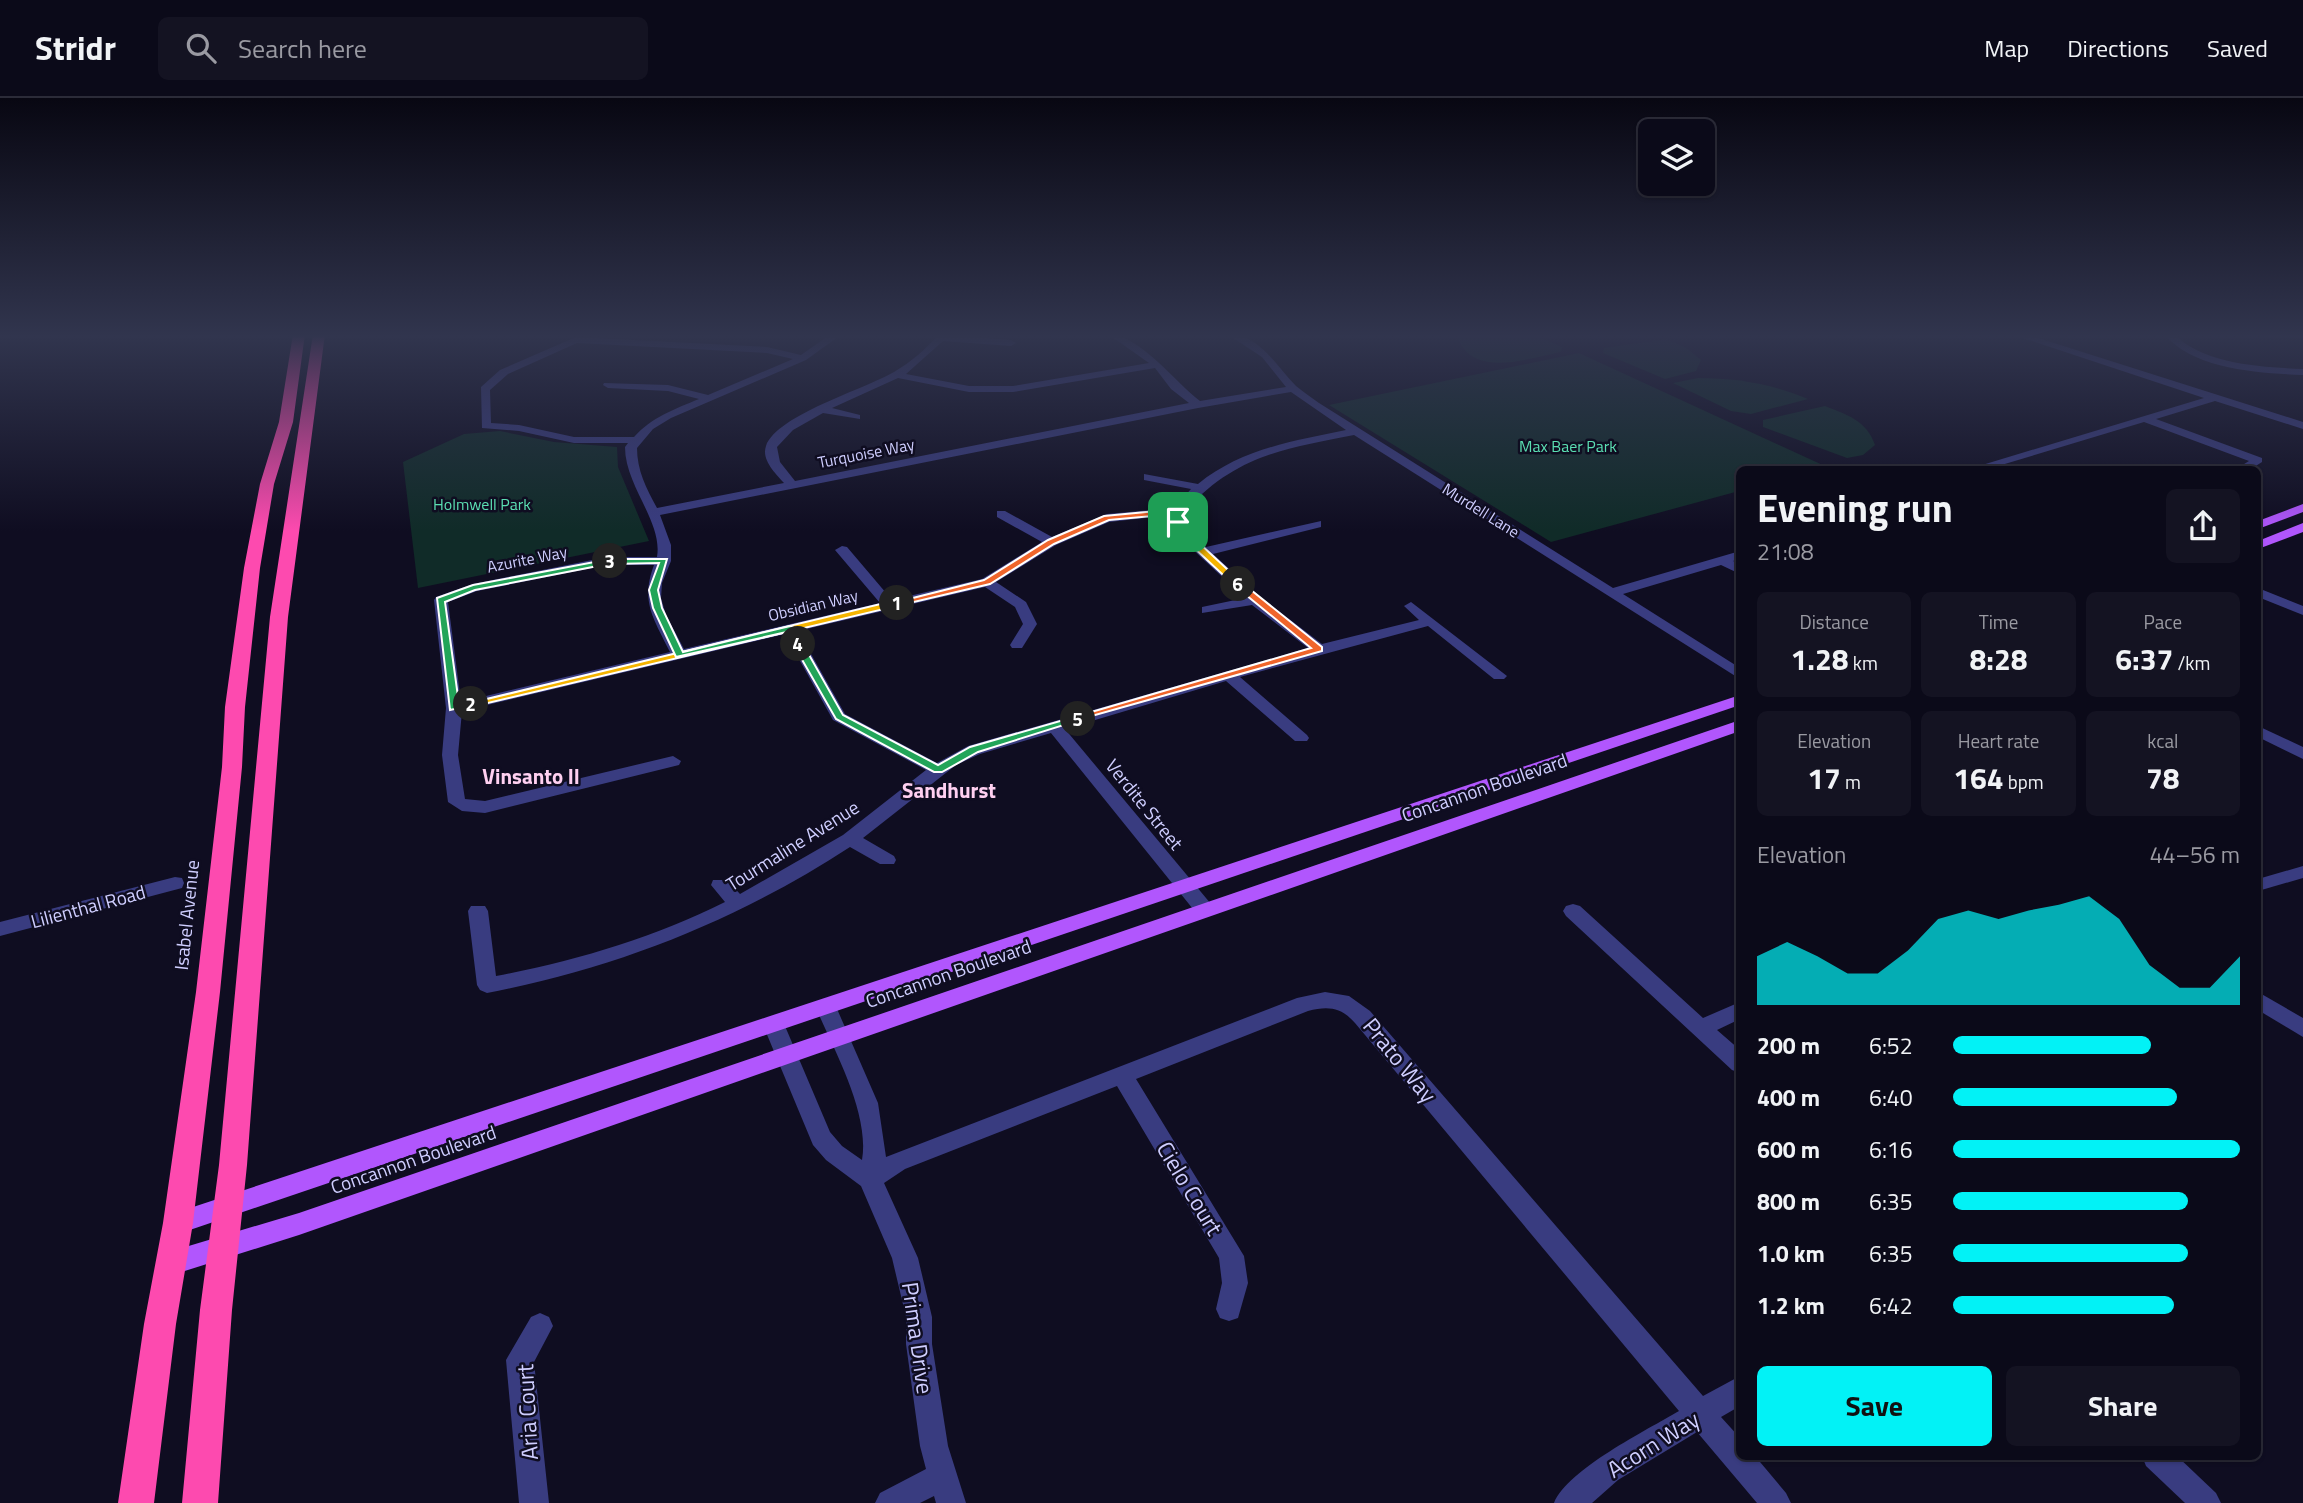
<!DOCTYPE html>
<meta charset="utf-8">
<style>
body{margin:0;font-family:"Titillium Web",sans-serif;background:#141322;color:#f1f3f6;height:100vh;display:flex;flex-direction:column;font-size:26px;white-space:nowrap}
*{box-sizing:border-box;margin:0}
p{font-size:23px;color:#9a9aa2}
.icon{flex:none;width:38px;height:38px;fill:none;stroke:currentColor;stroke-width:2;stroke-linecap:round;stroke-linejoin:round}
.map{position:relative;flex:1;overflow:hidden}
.drawer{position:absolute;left:1736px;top:368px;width:525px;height:994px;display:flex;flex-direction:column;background:#0b0a19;border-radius:10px;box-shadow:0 2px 5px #0004,0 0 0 2px #2b2b38}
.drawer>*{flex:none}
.controls{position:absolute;left:1638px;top:21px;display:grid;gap:14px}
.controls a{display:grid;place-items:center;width:77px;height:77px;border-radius:10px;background:#0b0a19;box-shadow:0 2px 5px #0004,0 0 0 2px #2b2b38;font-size:35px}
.pin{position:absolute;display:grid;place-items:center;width:60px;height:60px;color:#fff;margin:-30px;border-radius:14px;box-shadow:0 4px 10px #0006}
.km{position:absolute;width:35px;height:35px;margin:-18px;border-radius:50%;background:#222;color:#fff;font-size:19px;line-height:35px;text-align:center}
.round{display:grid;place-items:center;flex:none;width:74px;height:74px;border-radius:10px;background:#141322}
.summary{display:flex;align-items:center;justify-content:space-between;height:119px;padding:0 21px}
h1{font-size:38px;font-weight:700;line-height:52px}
.stats{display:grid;grid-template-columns:repeat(3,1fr);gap:10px;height:119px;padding:7px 21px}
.stats div{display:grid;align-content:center;border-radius:10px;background:#141322;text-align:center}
.stats b{font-size:30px;font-weight:700}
.stats small{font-size:19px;font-weight:400}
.stats p{font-size:19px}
.chart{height:196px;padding:14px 21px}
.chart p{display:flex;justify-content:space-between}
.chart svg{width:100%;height:126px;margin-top:7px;fill:#02f2f6;opacity:.7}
.button{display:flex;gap:14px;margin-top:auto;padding:14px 21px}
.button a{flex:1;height:80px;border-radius:10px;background:#02f2f6;color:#111;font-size:28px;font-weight:700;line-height:80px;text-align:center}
.button a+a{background:#141322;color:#f1f3f6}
ul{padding:0 21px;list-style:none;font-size:23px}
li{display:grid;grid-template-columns:112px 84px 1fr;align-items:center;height:52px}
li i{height:18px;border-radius:9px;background:#02f2f6}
header{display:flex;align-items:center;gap:42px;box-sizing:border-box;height:98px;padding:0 35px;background:#0b0a19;border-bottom:2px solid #2b2b38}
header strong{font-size:33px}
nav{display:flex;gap:38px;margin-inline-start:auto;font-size:24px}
.search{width:490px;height:63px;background:#141322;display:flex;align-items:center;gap:18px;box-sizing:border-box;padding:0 24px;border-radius:10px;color:#9a9aa2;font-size:26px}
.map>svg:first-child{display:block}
</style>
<header>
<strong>Stridr</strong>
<div class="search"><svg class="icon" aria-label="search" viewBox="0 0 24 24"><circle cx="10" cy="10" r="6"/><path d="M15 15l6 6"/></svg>Search here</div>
<nav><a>Map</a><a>Directions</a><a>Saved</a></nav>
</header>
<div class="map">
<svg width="2303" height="1405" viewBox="0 0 2303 1405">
<rect width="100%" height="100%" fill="#0f0d21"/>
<!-- green -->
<g fill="#102b28">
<path d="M1532,236L1562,249L1561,254C1529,260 1470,282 1457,237Z"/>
<polygon points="1667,241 1686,250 1701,262 1696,273 1665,281 1603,255 1604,250"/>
<polygon points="1579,255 1827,369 1740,371 1739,393 1551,444 1329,307"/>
<path d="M1698,280C1738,280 1772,286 1808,301L1751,316L1731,313L1673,285Z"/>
<path d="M1825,308C1848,317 1867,323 1875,347L1863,357L1847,360L1763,329V322Z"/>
<polygon points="500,333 554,344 617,349 618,369 649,443 418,490 403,364 464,336"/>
</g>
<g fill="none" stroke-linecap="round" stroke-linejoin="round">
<!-- minor -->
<g fill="#393c80" fill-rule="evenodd">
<path d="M831,236H842L806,262L671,320L653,331L637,350C637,372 646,390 657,410L784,385C776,376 761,362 766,348C777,317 865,291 894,274C911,264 926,251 939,236L1011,242L1016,245L1011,248L943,243L906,276L969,288H1013L1149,265L1108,236C1139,236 1176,285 1200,303L1286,289L1262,259L1227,236C1260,236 1276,268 1296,288C1303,294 1311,299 1319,305L1613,490L1740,453V461L1733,463L1740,466V476L1721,467L1623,496L1740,570V581L1354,337C1283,351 1236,357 1184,414L1187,432L1206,449L1321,423V429L1213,456L1260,499L1322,546L1419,522L1404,508L1411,504L1507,578L1504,581H1494L1428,528L1240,579L1307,637L1309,640L1307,643H1295L1226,583L1065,631L1211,806L1214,811L1211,816H1197L1051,635L980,656L956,667L863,740L894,758L896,762L894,766H880L850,749C738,822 618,870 487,895L480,892L477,887L468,813L471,808H485L488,813L496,878C575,863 653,840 725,804L711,787L713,782H727L740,796L843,737L926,672L833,622L785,536L462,613L458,657L465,701L485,703L673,658L681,663L679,667L485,715L462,713L448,704L442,657L446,610L434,502L436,499L473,486L607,459H657C663,424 625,388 625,349L628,345H574L519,333L482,330L481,289L500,272L576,239L767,249L801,257ZM577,245L767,255L793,261L708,297L668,287L604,285L603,287L608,290L668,293L699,301C675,311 652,319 634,339H574L519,327L491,325L490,292L508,276ZM1155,270L1171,291L1189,305L795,383L780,364L777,349L793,332L823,315L860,321V317L832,310L898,280L969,294H1013ZM1291,294L1346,332C1293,343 1241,351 1198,386L1144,376V382L1191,391L1174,410L1107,416L1052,439L1005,413H997V419L1042,444L982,481L892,502L847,449L842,448L835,452L880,505L684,551L666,517L661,500L662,485L671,463V447L660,417L1198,310ZM1172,417L1176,436L1245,500L1202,509V515L1252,507L1308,550L968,648L937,665L845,616L798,533L985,489L1015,509L1023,526L1010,547L1012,550H1022L1037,526L1026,504L996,484L1056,447L1109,424ZM607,467H654C640,504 654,521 670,554L461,604L448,504L477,493Z"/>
<polygon points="2011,236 2026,236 2303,324 2303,331 2215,303 2156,321 2262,360 2262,364 2251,371 2236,371 2249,363 2144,324 1988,371 1969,371 2204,300"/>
<path d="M2164,236H2174C2204,267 2263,269 2303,271V277C2259,275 2194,272 2164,236Z"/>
<polygon points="2260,236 2303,236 2303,240 2265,239"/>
<polygon points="2258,490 2303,508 2303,517 2258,499"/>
<polygon points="2258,628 2303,649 2303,661 2258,639"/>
<polygon points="2303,768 2303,780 2258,793 2258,781"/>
<polygon points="175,779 182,780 184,785 182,790 0,838 0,824"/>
<polygon points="1573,806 1580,808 1703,920 1740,904 1740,921 1717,932 1740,952 1740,975 1732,972 1566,818 1563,813 1566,808"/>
<path d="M1325,894L1349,898L1370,913L1703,1298L1740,1278V1308L1721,1319L1740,1340V1358H1755L1786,1395L1791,1405H1757L1697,1334L1618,1382L1592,1405H1554C1568,1371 1647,1332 1679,1313L1355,925C1341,909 1328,908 1308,913L1136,981L1244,1158L1248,1185L1238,1220L1229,1223L1220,1220L1216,1211L1222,1185L1219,1160L1117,988L905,1071L884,1085L918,1160L932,1219V1246L948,1348L966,1405H936L934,1398L920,1405H875L880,1395L926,1371L920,1348L906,1246V1219L892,1160L861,1088L826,1062L813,1047L763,927L766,921L774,919L782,921L830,1034L842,1048L862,1062C870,1016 834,952 816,910L820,904L827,902L834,904L878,1005L886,1059L1297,900Z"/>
<polygon points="2258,894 2303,920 2303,939 2258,912"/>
<polygon points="540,1215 549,1219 553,1228 534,1264 549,1405 519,1405 506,1262 531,1219"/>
<polygon points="2142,1358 2177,1358 2216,1395 2221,1405 2185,1405 2146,1368"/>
</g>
<!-- major -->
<g fill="#b156fd" fill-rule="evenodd">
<polygon points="2303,406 2303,414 2258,431 2258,423"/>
<polygon points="2303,425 2303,434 2258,451 2258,443"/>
<polygon points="1740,597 1740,607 178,1136 169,1133 166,1125 169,1117 178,1114"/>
<polygon points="1740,622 1740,633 299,1137 172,1177 163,1173 159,1165 163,1157 172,1153 299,1115"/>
</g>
<!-- highway -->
<g fill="#fd4aaf" fill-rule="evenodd">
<polygon points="293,236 305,236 293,324 274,386 260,470 245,609 242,669 220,894 193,1125 176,1226 154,1405 118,1405 144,1226 163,1125 196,894 222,669 225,609 244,470 260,386 279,324"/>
<polygon points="313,236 325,236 288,519 247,1067 232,1212 218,1405 182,1405 200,1212 219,1067 270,519"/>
</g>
</g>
<!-- sky -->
<linearGradient id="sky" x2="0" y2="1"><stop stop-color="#080712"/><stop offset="0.55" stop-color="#31354e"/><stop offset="1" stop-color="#31354e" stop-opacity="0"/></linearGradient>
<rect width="2303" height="433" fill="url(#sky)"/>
<!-- split-1 -->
<polygon fill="#f0652b" stroke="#fff" stroke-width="2" points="1178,411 1183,413 1181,426 1176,426 1174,416 1109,422 1054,446 990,486 897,508 893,505 984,482 1048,442 1104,418"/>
<!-- split-2 -->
<polygon fill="#f5b400" stroke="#fff" stroke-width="2" points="897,502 902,505 901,507 471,609 466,606"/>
<!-- split-3 -->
<polygon fill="#22a559" stroke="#fff" stroke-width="2" points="610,461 613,465 475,492 445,504 459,606 471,603 477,606 450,612 437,500 473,487"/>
<!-- split-4 -->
<polygon fill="#22a559" stroke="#fff" stroke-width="2" points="607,461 667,461 658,492 662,510 683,554 790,528 793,529 803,546 795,548 787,534 676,559 653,510 649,492 659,465 610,466"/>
<!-- split-5 -->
<polygon fill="#22a559" stroke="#fff" stroke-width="2" points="795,544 803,546 843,617 938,667 970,649 1074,619 1083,621 978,654 942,674 934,674 836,621 793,546"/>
<!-- split-6 -->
<polygon fill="#f0652b" stroke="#fff" stroke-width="2" points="1235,484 1241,484 1322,549 1322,553 1074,623 1074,619 1311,550 1235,488"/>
<!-- split-7 -->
<polygon fill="#f5b400" stroke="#fff" stroke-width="2" points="1176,422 1181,422 1185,432 1241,484 1241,488 1235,488 1178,435"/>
<g text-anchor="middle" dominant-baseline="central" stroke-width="5" stroke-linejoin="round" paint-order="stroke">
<!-- far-park labels -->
<g font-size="16" fill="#5bdeb2" stroke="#0f0d21">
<text x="1568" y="348">Max Baer Park</text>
<text x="482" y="406">Holmwell Park</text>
</g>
<!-- far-street labels -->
<g font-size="16" fill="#cfceff" stroke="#0f0d21">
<text transform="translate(866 355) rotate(-11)">Turquoise Way</text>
<text transform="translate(1481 412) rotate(32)">Murdell Lane</text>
<text transform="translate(527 461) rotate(-11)">Azurite Way</text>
<text transform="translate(813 507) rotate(-13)">Obsidian Way</text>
</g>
<!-- street labels -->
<g font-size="19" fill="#cfceff" stroke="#0f0d21">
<text transform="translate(1484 689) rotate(-19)">Concannon Boulevard</text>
<text transform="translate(1145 706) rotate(51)">Verdite Street</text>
<text transform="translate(792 747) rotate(-32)">Tourmaline Avenue</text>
<text transform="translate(88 808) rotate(-15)">Lilienthal Road</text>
<text transform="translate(186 817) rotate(-84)">Isabel Avenue</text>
<text transform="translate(948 875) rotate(-19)">Concannon Boulevard</text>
<text transform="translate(413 1061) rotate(-19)">Concannon Boulevard</text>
</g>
<!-- neighbourhood labels -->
<g font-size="21" font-weight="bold" fill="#ffd0f1" stroke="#0f0d21">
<text x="531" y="678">Vinsanto II</text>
<text x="949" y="692">Sandhurst</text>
</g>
<!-- near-street labels -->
<g font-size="23" fill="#cfceff" stroke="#0f0d21">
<text transform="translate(1400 962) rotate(51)">Prato Way</text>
<text transform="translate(1190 1090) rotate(59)">Cielo Court</text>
<text transform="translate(918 1240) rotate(82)">Prima Drive</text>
<text transform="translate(527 1314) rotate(-93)">Aria Court</text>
<text transform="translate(1653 1346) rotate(-32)">Acorn Way</text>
</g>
</g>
</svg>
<div class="controls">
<a><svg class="icon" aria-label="layers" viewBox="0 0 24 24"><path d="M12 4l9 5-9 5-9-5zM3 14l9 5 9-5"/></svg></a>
</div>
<div class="pin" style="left:1178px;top:424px;background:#1e9e55"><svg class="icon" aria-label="arrive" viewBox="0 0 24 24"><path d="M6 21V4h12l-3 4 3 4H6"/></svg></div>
<b class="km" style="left:897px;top:505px">1</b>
<b class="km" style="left:471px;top:606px">2</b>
<b class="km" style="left:610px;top:463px">3</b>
<b class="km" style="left:798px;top:546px">4</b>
<b class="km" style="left:1078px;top:621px">5</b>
<b class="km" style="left:1238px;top:486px">6</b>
<section class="drawer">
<div class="summary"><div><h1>Evening run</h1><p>21:08</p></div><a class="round"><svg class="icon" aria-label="share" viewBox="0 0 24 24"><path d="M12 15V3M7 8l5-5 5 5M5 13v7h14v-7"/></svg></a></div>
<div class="stats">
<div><p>Distance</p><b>1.28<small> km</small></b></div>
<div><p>Time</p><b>8:28</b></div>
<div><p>Pace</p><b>6:37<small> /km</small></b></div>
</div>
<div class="stats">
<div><p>Elevation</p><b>17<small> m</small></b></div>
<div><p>Heart rate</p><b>164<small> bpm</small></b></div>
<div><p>kcal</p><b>78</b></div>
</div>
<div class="chart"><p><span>Elevation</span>44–56 m</p>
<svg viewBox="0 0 160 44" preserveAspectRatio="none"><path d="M0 44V27L10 22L20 27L30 33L40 33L50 25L60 14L70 11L80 14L90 11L100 9L110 6L120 14L130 30L140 38L150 38L160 27V44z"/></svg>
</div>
<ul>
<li><b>200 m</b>6:52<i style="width:69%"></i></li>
<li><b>400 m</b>6:40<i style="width:78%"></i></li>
<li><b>600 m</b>6:16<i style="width:100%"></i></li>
<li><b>800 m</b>6:35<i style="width:82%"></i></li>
<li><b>1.0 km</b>6:35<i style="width:82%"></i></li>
<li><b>1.2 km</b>6:42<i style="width:77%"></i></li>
</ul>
<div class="button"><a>Save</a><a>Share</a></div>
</section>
</div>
